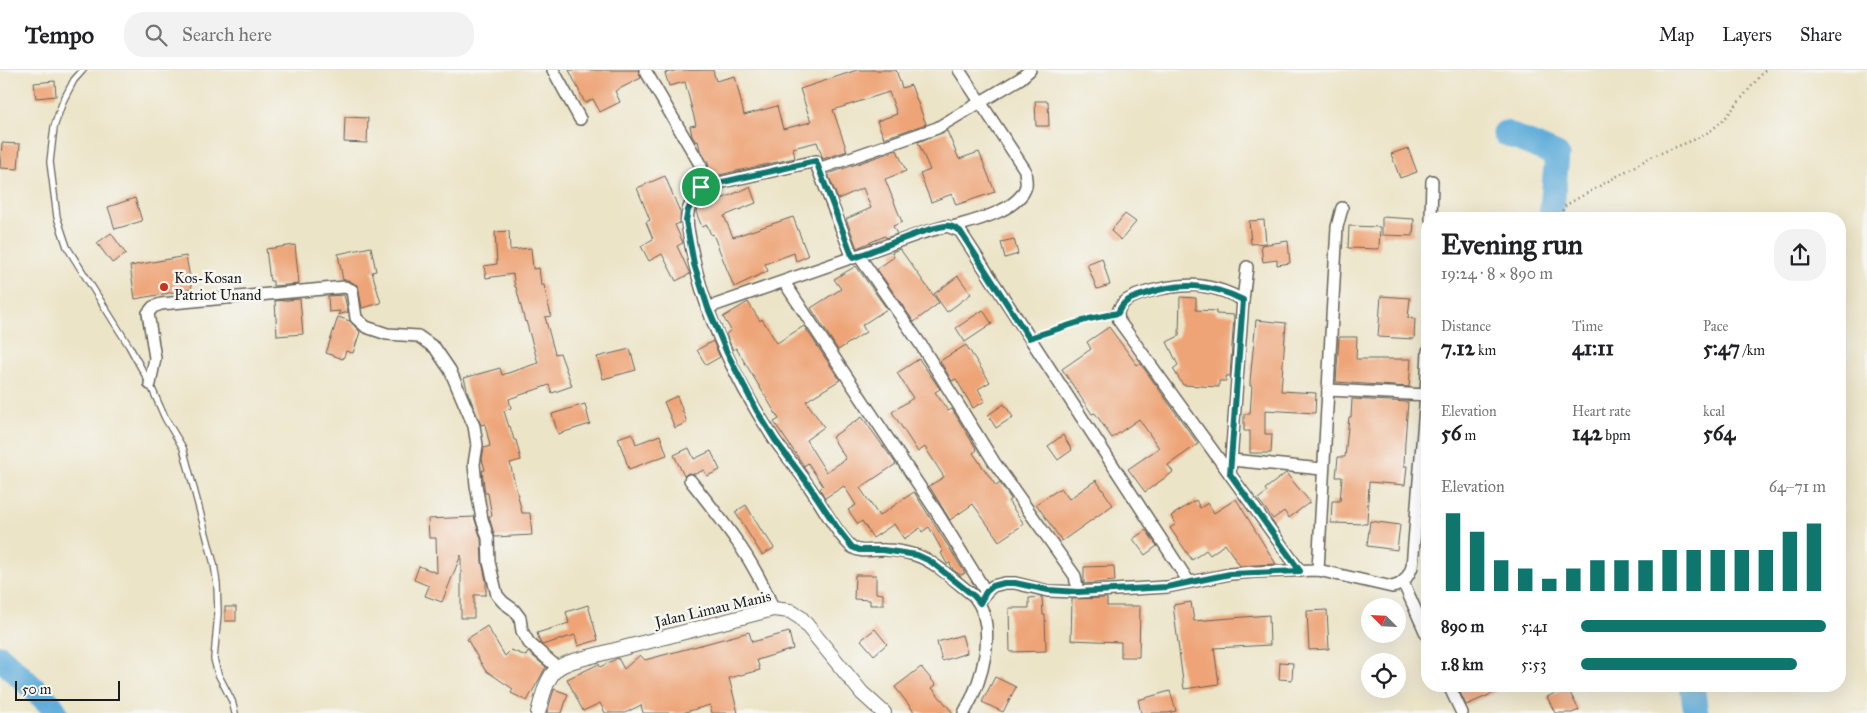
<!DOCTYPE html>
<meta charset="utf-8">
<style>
body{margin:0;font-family:"IM FELL Great Primer",serif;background:#f2f2f2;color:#202124;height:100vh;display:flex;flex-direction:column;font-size:19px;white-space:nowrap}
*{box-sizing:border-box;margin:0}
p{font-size:16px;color:#757577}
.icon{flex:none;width:28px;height:28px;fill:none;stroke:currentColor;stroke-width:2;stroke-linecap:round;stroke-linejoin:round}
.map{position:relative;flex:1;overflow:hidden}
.side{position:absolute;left:1421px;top:142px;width:425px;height:480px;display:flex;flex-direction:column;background:#fff;border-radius:20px;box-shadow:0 5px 20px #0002}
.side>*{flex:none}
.needle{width:32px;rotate:294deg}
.tools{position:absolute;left:1361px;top:528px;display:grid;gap:10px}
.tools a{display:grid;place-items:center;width:45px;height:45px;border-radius:50%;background:#fff;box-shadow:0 5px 20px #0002;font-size:25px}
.scale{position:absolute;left:15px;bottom:12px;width:105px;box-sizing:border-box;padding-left:5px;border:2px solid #1c1c1c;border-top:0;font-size:14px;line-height:18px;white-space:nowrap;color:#1c1c1c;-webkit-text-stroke:4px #f6f6f2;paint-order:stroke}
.pin{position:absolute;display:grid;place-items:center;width:42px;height:42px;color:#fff;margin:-21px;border:2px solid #fff;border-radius:50%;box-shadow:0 1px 5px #0007}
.round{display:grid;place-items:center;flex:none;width:52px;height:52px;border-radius:20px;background:#f2f2f2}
.head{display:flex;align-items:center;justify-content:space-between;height:85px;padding:0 20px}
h1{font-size:28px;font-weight:800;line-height:38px}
.metrics{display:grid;grid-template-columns:repeat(3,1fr);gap:8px;height:85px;padding:5px 20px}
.metrics div{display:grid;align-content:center}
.metrics b{font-size:21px;font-weight:800}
.metrics small{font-size:14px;font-weight:400}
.metrics p{font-size:14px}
.chart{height:140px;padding:10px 20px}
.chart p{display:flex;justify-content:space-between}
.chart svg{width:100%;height:90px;margin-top:5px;stroke:#0f766e;stroke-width:6}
ul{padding:0 20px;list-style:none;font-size:16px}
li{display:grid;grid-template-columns:80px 60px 1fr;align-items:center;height:38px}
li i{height:12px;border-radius:6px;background:#0f766e}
header{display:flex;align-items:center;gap:30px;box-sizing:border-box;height:70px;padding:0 25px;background:#fff;border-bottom:1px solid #e0e0e0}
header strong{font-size:24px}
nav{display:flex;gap:28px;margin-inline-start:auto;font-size:18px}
.search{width:350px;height:45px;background:#f2f2f2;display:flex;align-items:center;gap:12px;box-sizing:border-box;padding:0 18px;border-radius:20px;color:#757577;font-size:19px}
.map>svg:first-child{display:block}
</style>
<header>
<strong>Tempo</strong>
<div class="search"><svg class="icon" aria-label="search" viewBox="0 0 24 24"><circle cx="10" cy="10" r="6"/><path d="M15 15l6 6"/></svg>Search here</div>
<nav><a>Map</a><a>Layers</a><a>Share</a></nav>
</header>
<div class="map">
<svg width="1867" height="643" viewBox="0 0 1867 643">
<rect width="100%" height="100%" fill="#f6f6f2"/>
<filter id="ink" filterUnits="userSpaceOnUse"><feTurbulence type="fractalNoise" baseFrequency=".02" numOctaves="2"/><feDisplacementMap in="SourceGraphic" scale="10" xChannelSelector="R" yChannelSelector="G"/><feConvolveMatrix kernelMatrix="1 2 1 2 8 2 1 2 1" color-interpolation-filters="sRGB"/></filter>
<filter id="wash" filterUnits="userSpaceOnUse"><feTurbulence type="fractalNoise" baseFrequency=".0096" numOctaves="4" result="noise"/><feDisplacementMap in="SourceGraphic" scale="20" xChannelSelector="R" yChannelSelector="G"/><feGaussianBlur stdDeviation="1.12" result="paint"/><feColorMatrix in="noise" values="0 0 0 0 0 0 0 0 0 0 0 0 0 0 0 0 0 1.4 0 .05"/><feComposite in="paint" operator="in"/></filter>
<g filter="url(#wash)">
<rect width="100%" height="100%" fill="#ece4c7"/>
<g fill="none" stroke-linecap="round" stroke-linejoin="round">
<!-- river -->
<g stroke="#61adda" stroke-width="25">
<polyline points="1505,63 1557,85 1551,149"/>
<polyline points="0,587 50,634 56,643"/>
<polyline points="1692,616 1696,643"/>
</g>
</g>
<g id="blocks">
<!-- building -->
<g fill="#eea477">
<polygon points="569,0 638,0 641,8 615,21 620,32 600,42 593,29 585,33"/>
<polygon points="678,0 713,0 716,11 735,6 744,45 777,36 783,59 811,52 800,19 857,0 896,0 902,18 911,15 926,54 884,68 877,51 897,44 889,22 833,40 847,81 823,89 817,72 793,78 795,88 710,107 708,92 700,80 698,71 696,72 692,66 690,56 696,55 685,12 669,16 665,3"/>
<polygon points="55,11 56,26 36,28 34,13"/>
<polygon points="1035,31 1048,31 1049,56 1036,56"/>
<polygon points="345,47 368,48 367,73 344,72"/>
<polygon points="947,61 959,89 979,82 995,122 956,135 952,124 931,132 920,104 930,100 918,72"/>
<polygon points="2,73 20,74 18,99 0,98"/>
<polygon points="1408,78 1417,102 1400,108 1391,84"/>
<polygon points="897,80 906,101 885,109 902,152 893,156 897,164 886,168 885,166 857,178 846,149 871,138 863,118 838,129 828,104"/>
<polygon points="665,106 680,142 680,153 675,155 683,173 677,176 690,204 676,211 662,184 649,191 641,176 653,169 646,152 650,150 637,118"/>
<polygon points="750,117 756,133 724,146 733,167 793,147 808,186 796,191 794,183 765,194 768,201 734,217 713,164 711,165 707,155 702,157 696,142 697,139"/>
<polygon points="135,128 142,151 115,159 108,137"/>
<polygon points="1125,144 1136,152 1121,170 1111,161"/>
<polygon points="1382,147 1414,149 1413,166 1382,165"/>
<polygon points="1264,150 1266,173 1251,174 1249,151"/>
<polygon points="1349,156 1380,157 1379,179 1348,178"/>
<polygon points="509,161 510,180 531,178 533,199 539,198 541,215 544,215 551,246 545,247 555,284 560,283 572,316 552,323 549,315 509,329 511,338 504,341 509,357 510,356 514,370 516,370 521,390 510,393 522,443 530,443 532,465 495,467 489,447 489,446 492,446 488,423 485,423 482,401 485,400 482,389 484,378 490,376 485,354 481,355 468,323 464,308 500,298 502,305 538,293 526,251 525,252 516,217 515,217 513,204 486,208 484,196 497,194 495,162"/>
<polygon points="111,163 126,184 112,193 97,173"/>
<polygon points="1014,169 1018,184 1005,188 1001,172"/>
<polygon points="1288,171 1290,193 1277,195 1277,190 1263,192 1261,175"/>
<polygon points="295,175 299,214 273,216 273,211 270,211 266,179"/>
<polygon points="371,177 376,201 372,202 381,233 362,238 358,216 348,210 343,210 338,184"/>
<polygon points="900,179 939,233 914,252 877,199 894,187 892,182"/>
<polygon points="186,186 192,219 135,229 130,196"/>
<polygon points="1102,188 1110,215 1097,219 1087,194"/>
<polygon points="856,196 887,239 862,255 866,262 838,280 811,238 841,219 834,209"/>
<polygon points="958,206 971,224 947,242 934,224"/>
<polygon points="344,225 348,242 338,245 340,241 329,242 328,226"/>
<polygon points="1381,226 1410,228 1408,248 1415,249 1414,269 1378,267"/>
<polygon points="1180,227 1196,228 1196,240 1216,241 1216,244 1234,245 1230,306 1226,306 1226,311 1219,311 1219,317 1183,315 1173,299 1178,295 1167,272 1179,266"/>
<polygon points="300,229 303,264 277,266 275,231"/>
<polygon points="748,232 760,251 762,249 777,273 804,256 840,310 806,331 824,357 806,370 826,402 846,389 832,367 862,347 896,394 860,418 879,446 914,422 965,503 961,505 953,500 950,493 947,494 941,483 943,482 929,457 922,462 920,458 904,469 894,454 873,468 862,451 858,454 848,440 856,435 844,416 825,428 820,419 823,416 808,393 804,396 774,352 779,349 736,278 733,280 726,264 731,260 723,247"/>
<polygon points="983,240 992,254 965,272 956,258"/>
<polygon points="338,247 350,251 360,262 353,283 346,281 343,289 326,283"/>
<polygon points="1256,250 1286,253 1281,321 1316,323 1315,343 1265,340 1265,364 1272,364 1271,383 1250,383 1250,361 1244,361 1244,344 1250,344 1252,316 1250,316 1250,311"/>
<polygon points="1109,257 1137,295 1140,293 1198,374 1168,395 1173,402 1145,422 1128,399 1159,378 1139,349 1112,368 1095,343 1092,344 1062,299 1091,279 1087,272"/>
<polygon points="1339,267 1357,267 1356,289 1411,289 1409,317 1336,312"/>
<polygon points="713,271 720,287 706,295 697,280"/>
<polygon points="966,275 990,312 978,319 985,331 973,338 956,309 952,311 940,291"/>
<polygon points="630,279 636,300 603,309 597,287"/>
<polygon points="919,289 940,319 935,322 948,341 952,339 977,380 973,383 996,416 1000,413 1011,429 1008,431 1024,454 999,471 973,434 950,450 929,416 944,407 925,377 918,382 892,342 913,328 897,303"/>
<polygon points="677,326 687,352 675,358 664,332"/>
<polygon points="1352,329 1408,332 1405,371 1404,396 1407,396 1405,415 1369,412 1367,454 1331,453 1332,431 1340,431 1342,407 1336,407 1338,387 1345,387 1349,347 1351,347"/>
<polygon points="585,334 590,354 558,364 552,344"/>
<polygon points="1004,334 1013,347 996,358 988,345"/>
<polygon points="632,363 636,374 660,365 667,385 629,399 618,368"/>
<polygon points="1063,365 1072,380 1058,390 1048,376"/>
<polygon points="689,378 694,389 711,381 720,400 707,406 704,400 695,404 688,403 684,406 674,385"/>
<polygon points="1286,403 1310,432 1289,448 1284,441 1273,449 1258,429 1267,422 1265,419"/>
<polygon points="1096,410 1113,435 1062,471 1036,434 1061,418 1069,429"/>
<polygon points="1236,429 1276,494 1240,496 1225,474 1210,485 1206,480 1192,490 1170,458 1176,454 1171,446 1196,430 1200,438 1208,433 1214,443"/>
<polygon points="746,435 764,465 765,464 774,478 762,485 735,442"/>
<polygon points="474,447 481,469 482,492 486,511 486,525 474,525 474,548 461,548 461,485 442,532 425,526 429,516 414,510 419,496 437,503 436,468 429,468 428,449"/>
<polygon points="1370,451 1400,455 1397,480 1367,476"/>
<polygon points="1146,460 1157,476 1145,485 1133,469"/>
<polygon points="1114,496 1115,511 1084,514 1084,497"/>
<polygon points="855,505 876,505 876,523 883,524 883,535 870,535 870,530 854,529"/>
<polygon points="1042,527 1043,545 1045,545 1046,581 1010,582 1009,538 1029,538 1029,528"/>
<polygon points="1107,528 1107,536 1140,536 1139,587 1121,587 1121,572 1071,570 1072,529"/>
<polygon points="1191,532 1194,551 1269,545 1270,575 1214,578 1219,614 1184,619 1173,535"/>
<polygon points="588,535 598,570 578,576 575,565 542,575 540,572 537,563 569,553 566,542"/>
<rect x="225" y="537" width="11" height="14"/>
<polygon points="1327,540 1329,579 1309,580 1307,541"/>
<polygon points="487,556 505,586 511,580 526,586 528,582 546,597 527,631 511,623 513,619 485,600 467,569"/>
<polygon points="875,559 887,574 874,585 861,570"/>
<polygon points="749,562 752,572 789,562 793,579 757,590 760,600 729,608 738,643 712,643 710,635 682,643 643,643 641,635 625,643 605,643 600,633 583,641 567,609 599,594 600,597 618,588 624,599 640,585 645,590"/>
<polygon points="962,565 967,583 942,591 937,572"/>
<polygon points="1280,592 1293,593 1292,610 1279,609"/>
<polygon points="921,597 936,615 932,618 953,643 915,643 895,617"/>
<polygon points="995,607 1016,617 1003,642 982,632"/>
<polygon points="1457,616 1510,616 1466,635"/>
<polygon points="1567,617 1579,640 1572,643 1555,643 1547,627"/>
<polygon points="554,619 568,624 562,643 547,643"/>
<polygon points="1170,621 1176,641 1168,643 1141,643 1138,630"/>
</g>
</g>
</g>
<g filter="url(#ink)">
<use href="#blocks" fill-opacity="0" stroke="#656258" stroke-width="1"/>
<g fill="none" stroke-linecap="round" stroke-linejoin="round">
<defs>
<polyline id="service" points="83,0 74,10 63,31 54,57 50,92 57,147 67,177 129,276 150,314 165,348 183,378 214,494 217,514 218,543 214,589 218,604 232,631 235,643"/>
<g id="minor">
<polyline points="553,0 580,49"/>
<path d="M645,0L701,96C707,114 695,122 689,138C686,147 687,155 689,164C700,237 734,308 774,369C785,385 798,399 808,415C820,431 837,465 852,477C862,484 874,479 885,480C895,480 905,482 915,485C935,491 957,513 974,526C999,557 982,612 964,643"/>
<polyline points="818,99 853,188"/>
<polyline points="701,117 816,91 818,99 937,58 1021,8 1030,0"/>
<polyline points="1431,149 1432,111"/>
<path d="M953,157C974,151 1020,140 1026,116C1027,111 1025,105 1025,100L959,0"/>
<polyline points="859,186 921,275 994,392 1075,506 1078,522"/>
<polyline points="784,212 936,441 986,522"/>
<path d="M1243,230C1230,223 1217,218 1202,216C1185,213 1130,221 1121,236C1117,241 1118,245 1119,251L1300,501"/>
<polyline points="707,238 922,163 947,156 960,161 1189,512"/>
<polyline points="150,314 155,288 148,243 153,237 161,234 345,217 352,220 356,248 366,257 387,264 418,266 435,278 450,300 474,356 477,375 474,394 476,415 482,449 488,468 489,492 497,525 503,532 514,540 520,548 522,561 529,573 558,598"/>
<polyline points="1328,320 1428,325"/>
<polyline points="1232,390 1322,399"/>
<polyline points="1230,404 1243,230 1247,197"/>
<path d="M690,410C722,450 755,490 773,539"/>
<polyline points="1318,500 1337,157 1342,138"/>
<polyline points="1403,512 1428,568"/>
<path d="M979,533L986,522L993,516L1005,513H1015L1048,521L1078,522L1167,517L1230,504L1253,502L1318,500L1392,517C1403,515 1408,507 1412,497L1426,325L1428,281"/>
<polyline points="1449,616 1462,643"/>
</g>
<path id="tertiary" d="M538,643C542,629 546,607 558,598C562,595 568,593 573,591L773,539L790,541L801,548L862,623L884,643"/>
</defs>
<!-- service casing -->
<use href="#service" stroke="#656258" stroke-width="8"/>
<!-- minor casing -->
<use href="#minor" stroke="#656258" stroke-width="14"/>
<!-- tertiary casing -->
<use href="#tertiary" stroke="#656258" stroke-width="16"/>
<!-- path -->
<g stroke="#656258" stroke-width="2.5" stroke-dasharray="1 4" stroke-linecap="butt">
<polyline points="1557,149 1566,135 1651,87 1696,69 1712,60 1726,47 1765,0"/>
<polyline points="1040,264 1089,249 1107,245"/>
</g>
<!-- service -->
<use href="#service" stroke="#fff" stroke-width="5.5"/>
<!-- minor -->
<use href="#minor" stroke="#fff" stroke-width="11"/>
<!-- tertiary -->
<use href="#tertiary" stroke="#fff" stroke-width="14"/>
</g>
</g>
<g fill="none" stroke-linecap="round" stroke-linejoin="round" filter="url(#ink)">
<defs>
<path id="route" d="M816,91L853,188C880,179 918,160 945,156C951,155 955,158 960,161L1029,268L1089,249L1118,243C1123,230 1132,228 1145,224C1179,212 1210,213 1243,230L1230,404L1300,501L1230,504L1167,517L1078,522L1048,520L1015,513H1004L993,516L986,522L980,533L974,526L930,491L917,485L883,480H859L852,477L838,459L808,414L775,370L757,341L727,283L708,238L694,194L686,151L688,140L701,117Z"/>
</defs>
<!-- route casing -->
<use href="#route" stroke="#fff" stroke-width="10"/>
<!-- route -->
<use href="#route" stroke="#0f766e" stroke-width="6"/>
</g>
<!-- markers -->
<circle fill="#c8321e" stroke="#f6f6f2" stroke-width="2" cx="164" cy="217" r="5"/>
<g text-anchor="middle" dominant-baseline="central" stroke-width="5" stroke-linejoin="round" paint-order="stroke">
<!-- poi labels -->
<g font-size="15" fill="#1c1c1c" stroke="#f6f6f2" text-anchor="start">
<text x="174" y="208">Kos-Kosan<tspan x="174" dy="17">Patriot Unand</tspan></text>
</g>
<!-- street labels -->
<g font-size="15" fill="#1c1c1c" stroke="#f6f6f2">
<text transform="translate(713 539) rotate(-13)">Jalan Limau Manis</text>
</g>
</g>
</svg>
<div class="tools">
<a><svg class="needle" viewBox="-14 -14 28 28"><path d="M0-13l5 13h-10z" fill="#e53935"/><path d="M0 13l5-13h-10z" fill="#757577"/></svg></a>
<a><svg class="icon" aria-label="locate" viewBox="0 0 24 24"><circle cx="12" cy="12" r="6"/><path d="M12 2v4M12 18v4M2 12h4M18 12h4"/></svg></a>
</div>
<div class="scale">50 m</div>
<div class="pin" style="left:701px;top:117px;background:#1e9e55"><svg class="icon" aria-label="arrive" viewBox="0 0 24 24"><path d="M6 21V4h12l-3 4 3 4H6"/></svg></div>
<section class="side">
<div class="head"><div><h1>Evening run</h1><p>19:24 · 8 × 890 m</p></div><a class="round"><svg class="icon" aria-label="share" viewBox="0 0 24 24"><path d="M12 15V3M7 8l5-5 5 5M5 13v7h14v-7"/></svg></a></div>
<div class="metrics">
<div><p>Distance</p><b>7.12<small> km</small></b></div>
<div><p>Time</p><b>41:11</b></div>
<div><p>Pace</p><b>5:47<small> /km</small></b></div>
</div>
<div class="metrics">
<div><p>Elevation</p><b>56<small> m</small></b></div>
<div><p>Heart rate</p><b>142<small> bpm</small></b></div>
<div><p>kcal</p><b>564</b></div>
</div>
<div class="chart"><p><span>Elevation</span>64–71 m</p>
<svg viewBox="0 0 160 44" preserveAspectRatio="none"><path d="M5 44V6M15 44V15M25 44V29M35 44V33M45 44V38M55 44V33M65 44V29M75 44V29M85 44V29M95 44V24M105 44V24M115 44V24M125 44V24M135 44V24M145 44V15M155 44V11"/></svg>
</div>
<ul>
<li><b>890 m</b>5:41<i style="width:100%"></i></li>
<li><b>1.8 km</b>5:53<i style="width:88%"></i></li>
</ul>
</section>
</div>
